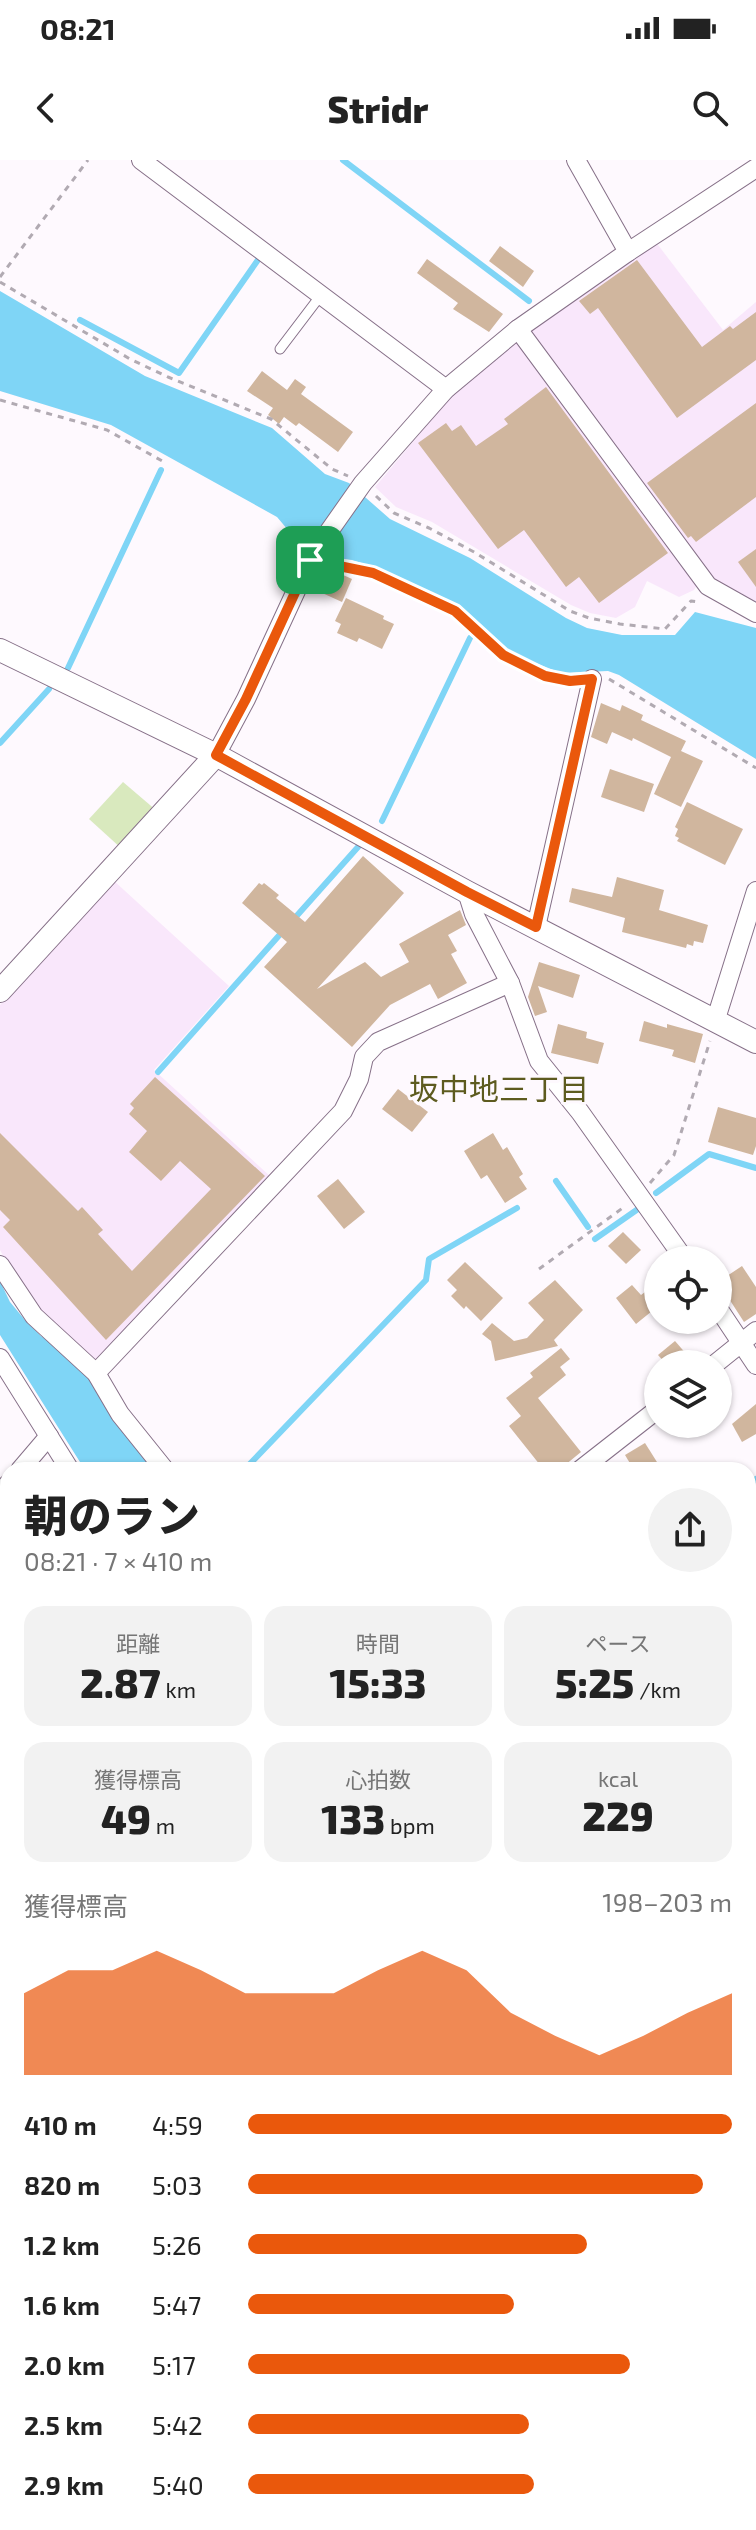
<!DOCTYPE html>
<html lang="ja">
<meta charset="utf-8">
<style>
body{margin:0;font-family:"Exo 2","Noto Sans JP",sans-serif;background:#f2f2f2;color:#222;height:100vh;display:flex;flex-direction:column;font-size:30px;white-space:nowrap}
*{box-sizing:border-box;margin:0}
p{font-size:26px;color:#767676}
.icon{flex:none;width:44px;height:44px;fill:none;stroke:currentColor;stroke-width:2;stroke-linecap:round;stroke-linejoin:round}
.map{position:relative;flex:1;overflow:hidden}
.panel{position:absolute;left:0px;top:1302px;width:756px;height:1068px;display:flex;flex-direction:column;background:#fff;border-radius:24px 24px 0 0;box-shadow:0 2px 6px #0004}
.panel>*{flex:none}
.tools{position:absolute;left:644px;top:1086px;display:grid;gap:16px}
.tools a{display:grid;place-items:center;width:88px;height:88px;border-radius:50%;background:#fff;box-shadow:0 2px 6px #0004;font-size:40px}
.pin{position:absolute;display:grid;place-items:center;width:68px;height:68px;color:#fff;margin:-34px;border-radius:16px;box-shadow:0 4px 12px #0006}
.round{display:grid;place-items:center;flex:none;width:84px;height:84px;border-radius:42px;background:#f2f2f2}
.headline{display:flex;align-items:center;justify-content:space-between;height:136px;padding:0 24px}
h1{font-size:44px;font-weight:800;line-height:60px}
.figures{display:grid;grid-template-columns:repeat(3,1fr);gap:12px;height:136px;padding:8px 24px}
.figures div{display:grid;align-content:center;border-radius:20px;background:#f2f2f2;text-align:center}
.figures b{font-size:40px;font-weight:800}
.figures small{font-size:22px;font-weight:400}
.figures p{font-size:22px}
.chart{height:224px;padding:16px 24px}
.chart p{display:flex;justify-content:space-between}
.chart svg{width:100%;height:144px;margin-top:8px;fill:#ea580c;opacity:.7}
ul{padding:0 24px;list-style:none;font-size:26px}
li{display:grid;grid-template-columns:128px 96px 1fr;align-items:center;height:60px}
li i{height:20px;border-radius:10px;background:#ea580c}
.status{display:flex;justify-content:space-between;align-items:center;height:56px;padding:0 40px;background:#fff;direction:ltr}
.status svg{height:22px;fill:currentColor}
header{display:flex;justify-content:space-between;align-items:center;height:104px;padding:0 24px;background:#fff;font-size:36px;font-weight:800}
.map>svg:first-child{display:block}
</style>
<div class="status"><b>08:21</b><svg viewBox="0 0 49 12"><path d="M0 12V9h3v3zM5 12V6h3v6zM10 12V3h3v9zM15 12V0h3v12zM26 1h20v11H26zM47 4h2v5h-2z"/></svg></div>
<header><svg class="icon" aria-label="back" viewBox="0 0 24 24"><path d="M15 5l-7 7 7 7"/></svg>Stridr<svg class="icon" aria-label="search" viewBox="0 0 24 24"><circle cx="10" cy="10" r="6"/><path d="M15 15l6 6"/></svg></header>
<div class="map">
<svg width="756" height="2370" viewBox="0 0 756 2370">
<rect width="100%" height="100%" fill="#fef9fe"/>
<!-- built -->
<g fill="#f9e7fb">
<polygon points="655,81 723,170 756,142 756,443 714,419 530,176 533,165"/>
<polygon points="515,180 522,182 697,425 694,430 679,437 647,421 635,447 616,458 590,453 571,445 432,362 396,347 375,327 455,232"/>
<polygon points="113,720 229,826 154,910 271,1017 95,1207 24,1135 0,1090 0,845"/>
</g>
<!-- green -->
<polygon fill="#d9e9be" points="123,622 157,651 122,689 89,659"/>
<!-- water -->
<g fill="#7fd5f6">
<polygon points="0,131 145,216 272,268 325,314 349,323 390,359 470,398 566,458 587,468 622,475 675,475 695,452 756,468 756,599 619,515 608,511 561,513 513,494 459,445 380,409 352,400 323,397 309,386 299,383 277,357 111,265 0,231"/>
<polygon points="0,1121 10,1142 25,1160 41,1176 79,1203 155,1310 85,1310 0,1175"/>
</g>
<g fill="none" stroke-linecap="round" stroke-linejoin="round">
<!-- stream -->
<g stroke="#7fd5f6" stroke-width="6">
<polyline points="343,0 529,141"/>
<polyline points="80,160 179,213 260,97"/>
<polyline points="68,508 161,310"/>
<polyline points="0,583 49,529"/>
<polyline points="382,661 470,478"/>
<polyline points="293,760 358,687"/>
<polyline points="158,912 283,771"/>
<polyline points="556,1021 588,1067"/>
<polyline points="656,1033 709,994 756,1008"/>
<polyline points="595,1079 638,1049"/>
<polyline points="244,1310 426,1120 429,1099 517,1048"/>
<polyline points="748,1326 756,1319"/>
<polyline points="0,1575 8,1567"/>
<polyline points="748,1827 756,1820"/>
<polyline points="748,2266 756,2258"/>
<polyline points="282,2370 286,2362"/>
<polyline points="652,2370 660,2362"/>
</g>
</g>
<!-- building -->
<g fill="#d0b69e">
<polygon points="500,86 534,111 523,127 489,101"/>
<polygon points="427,99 503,154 489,172 453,149 458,143 417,113"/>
<polygon points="637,100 702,187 730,166 733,169 756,152 756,200 677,258 598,148 590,154 579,141"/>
<polygon points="262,211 287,230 295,219 306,227 301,234 353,272 338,292 299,263 296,266 284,257 279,264 268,255 273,248 247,231"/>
<polygon points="546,227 668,393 599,443 579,417 566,427 524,370 498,389 418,283 446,263 452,271 461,265 476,286 508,264 504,259"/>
<polygon points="756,243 756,337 696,382 691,376 688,378 647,323"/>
<polygon points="756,389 756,427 738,402"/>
<polygon points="330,409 352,419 342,442 320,432"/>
<polygon points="346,438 384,456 383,459 394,464 382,489 359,478 357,482 337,473 341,464 335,461"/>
<polygon points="601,543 620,551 622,545 643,555 641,560 686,581 681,591 703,601 681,647 654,634 671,597 633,578 632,581 612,572 607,584 591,577"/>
<polygon points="610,609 654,624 644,652 601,637"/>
<polygon points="687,642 743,669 725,705 677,681 679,678 675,676 678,669 675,667"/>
<polygon points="363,696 404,733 317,829 365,802 381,817 409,802 399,784 460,750 466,765 448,775 457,791 451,794 467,823 438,839 430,824 390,845 352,887 264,807 287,782 242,743 259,723 262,725 264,723 279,735 276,738 305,762"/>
<polygon points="617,717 664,730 659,750 708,765 703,783 694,781 693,786 687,784 686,788 622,772 625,758 569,742 572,728 612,737"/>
<polygon points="539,802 580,815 573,838 538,826 547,852 535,856 528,837"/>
<polygon points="644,861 667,868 667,864 703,874 695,903 672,896 674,890 639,881"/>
<polygon points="558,864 587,872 586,878 604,883 598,904 551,893"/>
<polygon points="155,917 265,1016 106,1180 3,1067 10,1060 0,1050 0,973 78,1051 82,1047 103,1070 98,1074 132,1111 211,1029 180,1001 161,1021 129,992 147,971 129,954 134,948 130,944"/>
<polygon points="398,929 428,952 412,972 382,949"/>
<polygon points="718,947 756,958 756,986 753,995 708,982"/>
<polygon points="493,973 503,990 507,987 523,1014 519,1017 527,1029 505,1043 487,1015 481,1019 464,991"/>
<polygon points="338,1019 365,1052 344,1069 317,1036"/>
<polygon points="623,1072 641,1090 626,1104 608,1086"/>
<polygon points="465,1102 503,1138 481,1161 466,1146 464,1149 451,1136 457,1130 447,1120"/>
<polygon points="742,1106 756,1127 756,1154 744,1162 724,1131 727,1130 721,1120"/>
<polygon points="555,1120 583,1150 554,1180 558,1186 495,1201 491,1181 482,1174 492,1163 514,1181 527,1178 544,1160 528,1143"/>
<polygon points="632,1125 641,1135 645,1132 657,1147 636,1164 616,1138"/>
<polygon points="675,1181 695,1204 666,1204 658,1195"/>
<polygon points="561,1188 570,1199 560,1207 566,1215 538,1238 581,1292 559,1310 544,1310 509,1266 521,1256 506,1238 533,1217 530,1213"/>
<polygon points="756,1244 756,1274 742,1282 732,1264"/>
<polygon points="645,1283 662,1310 634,1310 625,1295"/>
</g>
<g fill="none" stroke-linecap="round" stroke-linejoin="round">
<defs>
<g id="service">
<polyline points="280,189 321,135"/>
<polyline points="0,2232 8,2221"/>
</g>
<g id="minor">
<polyline points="141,0 446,229"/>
<polyline points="576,0 628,92"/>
<polyline points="518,169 708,426 756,453"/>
<polyline points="216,595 246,539 313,394 363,323 446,229 518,169 628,92 756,8"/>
<polyline points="467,732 474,754 510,823 539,901 580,952 685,1100"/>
<polyline points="536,767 592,519"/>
<polyline points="715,862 756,731"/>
<polyline points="0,1105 34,1156 96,1213 120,1254 165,1310"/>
<polyline points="718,1148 756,1205"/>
<polyline points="0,1198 70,1310"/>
<polyline points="715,1204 756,1171"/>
<polyline points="96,1213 343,951 359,919 364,897 378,882 510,823"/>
<polyline points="20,1310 49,1276"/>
<polyline points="580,1310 658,1249"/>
<polyline points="0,1333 8,1324"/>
<polyline points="0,1508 8,1515"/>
<polyline points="748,1578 756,1573"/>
<polyline points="0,1835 8,1827"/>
<polyline points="748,2034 756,2027"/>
<polyline points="748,2153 756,2158"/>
<polyline points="0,2183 8,2188"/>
<polyline points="748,2202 756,2205"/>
<polyline points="18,2370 25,2362"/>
<polyline points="423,2370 430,2362"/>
</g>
<g id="tertiary">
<polyline points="0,490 216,595 467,732 756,882"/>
<polyline points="0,831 216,595"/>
</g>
<g id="secondary">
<polyline points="0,2005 8,2012"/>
<polyline points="373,2362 379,2370"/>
</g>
</defs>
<!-- service casing -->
<use href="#service" stroke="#867088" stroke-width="11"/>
<!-- minor casing -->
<use href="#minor" stroke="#867088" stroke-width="20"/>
<!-- tertiary casing -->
<use href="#tertiary" stroke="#867088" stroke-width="24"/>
<!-- secondary casing -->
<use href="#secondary" stroke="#867088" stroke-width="26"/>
<!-- path -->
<g stroke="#b1aab2" stroke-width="3" stroke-dasharray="6 6" stroke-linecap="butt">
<polyline points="0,117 88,0"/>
<polyline points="0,122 130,199 168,217 271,259 332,309 348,316"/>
<polyline points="0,240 107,270 164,302"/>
<polyline points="376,336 394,353 429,368 474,392 570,451 589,458 620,464 665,469 691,441 698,442"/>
<polyline points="329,405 373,413 455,451 503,495 515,502 545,516 573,521"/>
<polyline points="609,519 756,608"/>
<polyline points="650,1023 674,995 710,881"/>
<polyline points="539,1109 624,1047"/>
<polyline points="296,2370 300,2362"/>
</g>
<!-- service -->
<use href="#service" stroke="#fff" stroke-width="9"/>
<!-- minor -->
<use href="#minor" stroke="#fff" stroke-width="18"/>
<!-- tertiary -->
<use href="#tertiary" stroke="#fff" stroke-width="22"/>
<!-- secondary -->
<use href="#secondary" stroke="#fff" stroke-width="24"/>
</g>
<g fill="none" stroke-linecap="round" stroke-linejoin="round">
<defs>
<polygon id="route" points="310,400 373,413 455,451 503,495 545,516 570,521 592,519 536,767 467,732 216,595 246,539"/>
</defs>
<!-- route casing -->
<use href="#route" stroke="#fff" stroke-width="16"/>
<!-- route -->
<use href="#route" stroke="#ea580c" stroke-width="10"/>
</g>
<g text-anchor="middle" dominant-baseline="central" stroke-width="6" stroke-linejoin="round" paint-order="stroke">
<!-- neighbourhood labels -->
<g font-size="30" fill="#5d5b1f" stroke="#fef9fe">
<text x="499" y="928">坂中地三丁目</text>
</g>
</g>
</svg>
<div class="tools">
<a><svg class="icon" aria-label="locate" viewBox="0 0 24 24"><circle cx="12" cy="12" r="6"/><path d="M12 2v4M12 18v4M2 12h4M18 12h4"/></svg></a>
<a><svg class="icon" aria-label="layers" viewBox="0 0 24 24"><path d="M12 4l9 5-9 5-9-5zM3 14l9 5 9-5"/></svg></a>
</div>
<div class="pin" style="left:310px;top:400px;background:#1e9e55"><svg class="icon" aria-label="arrive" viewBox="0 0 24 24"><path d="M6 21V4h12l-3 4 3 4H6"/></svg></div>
<section class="panel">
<div class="headline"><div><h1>朝のラン</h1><p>08:21 · 7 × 410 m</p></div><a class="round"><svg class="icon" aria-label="share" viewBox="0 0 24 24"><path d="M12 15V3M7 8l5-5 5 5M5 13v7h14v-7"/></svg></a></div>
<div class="figures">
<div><p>距離</p><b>2.87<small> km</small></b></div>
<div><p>時間</p><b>15:33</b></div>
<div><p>ペース</p><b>5:25<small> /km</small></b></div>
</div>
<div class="figures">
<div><p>獲得標高</p><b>49<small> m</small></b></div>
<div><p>心拍数</p><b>133<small> bpm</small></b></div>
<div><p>kcal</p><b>229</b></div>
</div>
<div class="chart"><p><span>獲得標高</span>198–203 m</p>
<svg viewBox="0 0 160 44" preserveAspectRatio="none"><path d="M0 44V19L10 12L20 12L30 6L40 12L50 19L60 19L70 19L80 12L90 6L100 12L110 25L120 32L130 38L140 32L150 25L160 19V44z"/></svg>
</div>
<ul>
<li><b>410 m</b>4:59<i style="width:100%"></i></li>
<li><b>820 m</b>5:03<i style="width:94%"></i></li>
<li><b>1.2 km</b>5:26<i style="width:70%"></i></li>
<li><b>1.6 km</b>5:47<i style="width:55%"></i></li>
<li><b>2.0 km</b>5:17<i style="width:79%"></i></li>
<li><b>2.5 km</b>5:42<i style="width:58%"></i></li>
<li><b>2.9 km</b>5:40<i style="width:59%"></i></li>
</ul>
</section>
</div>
